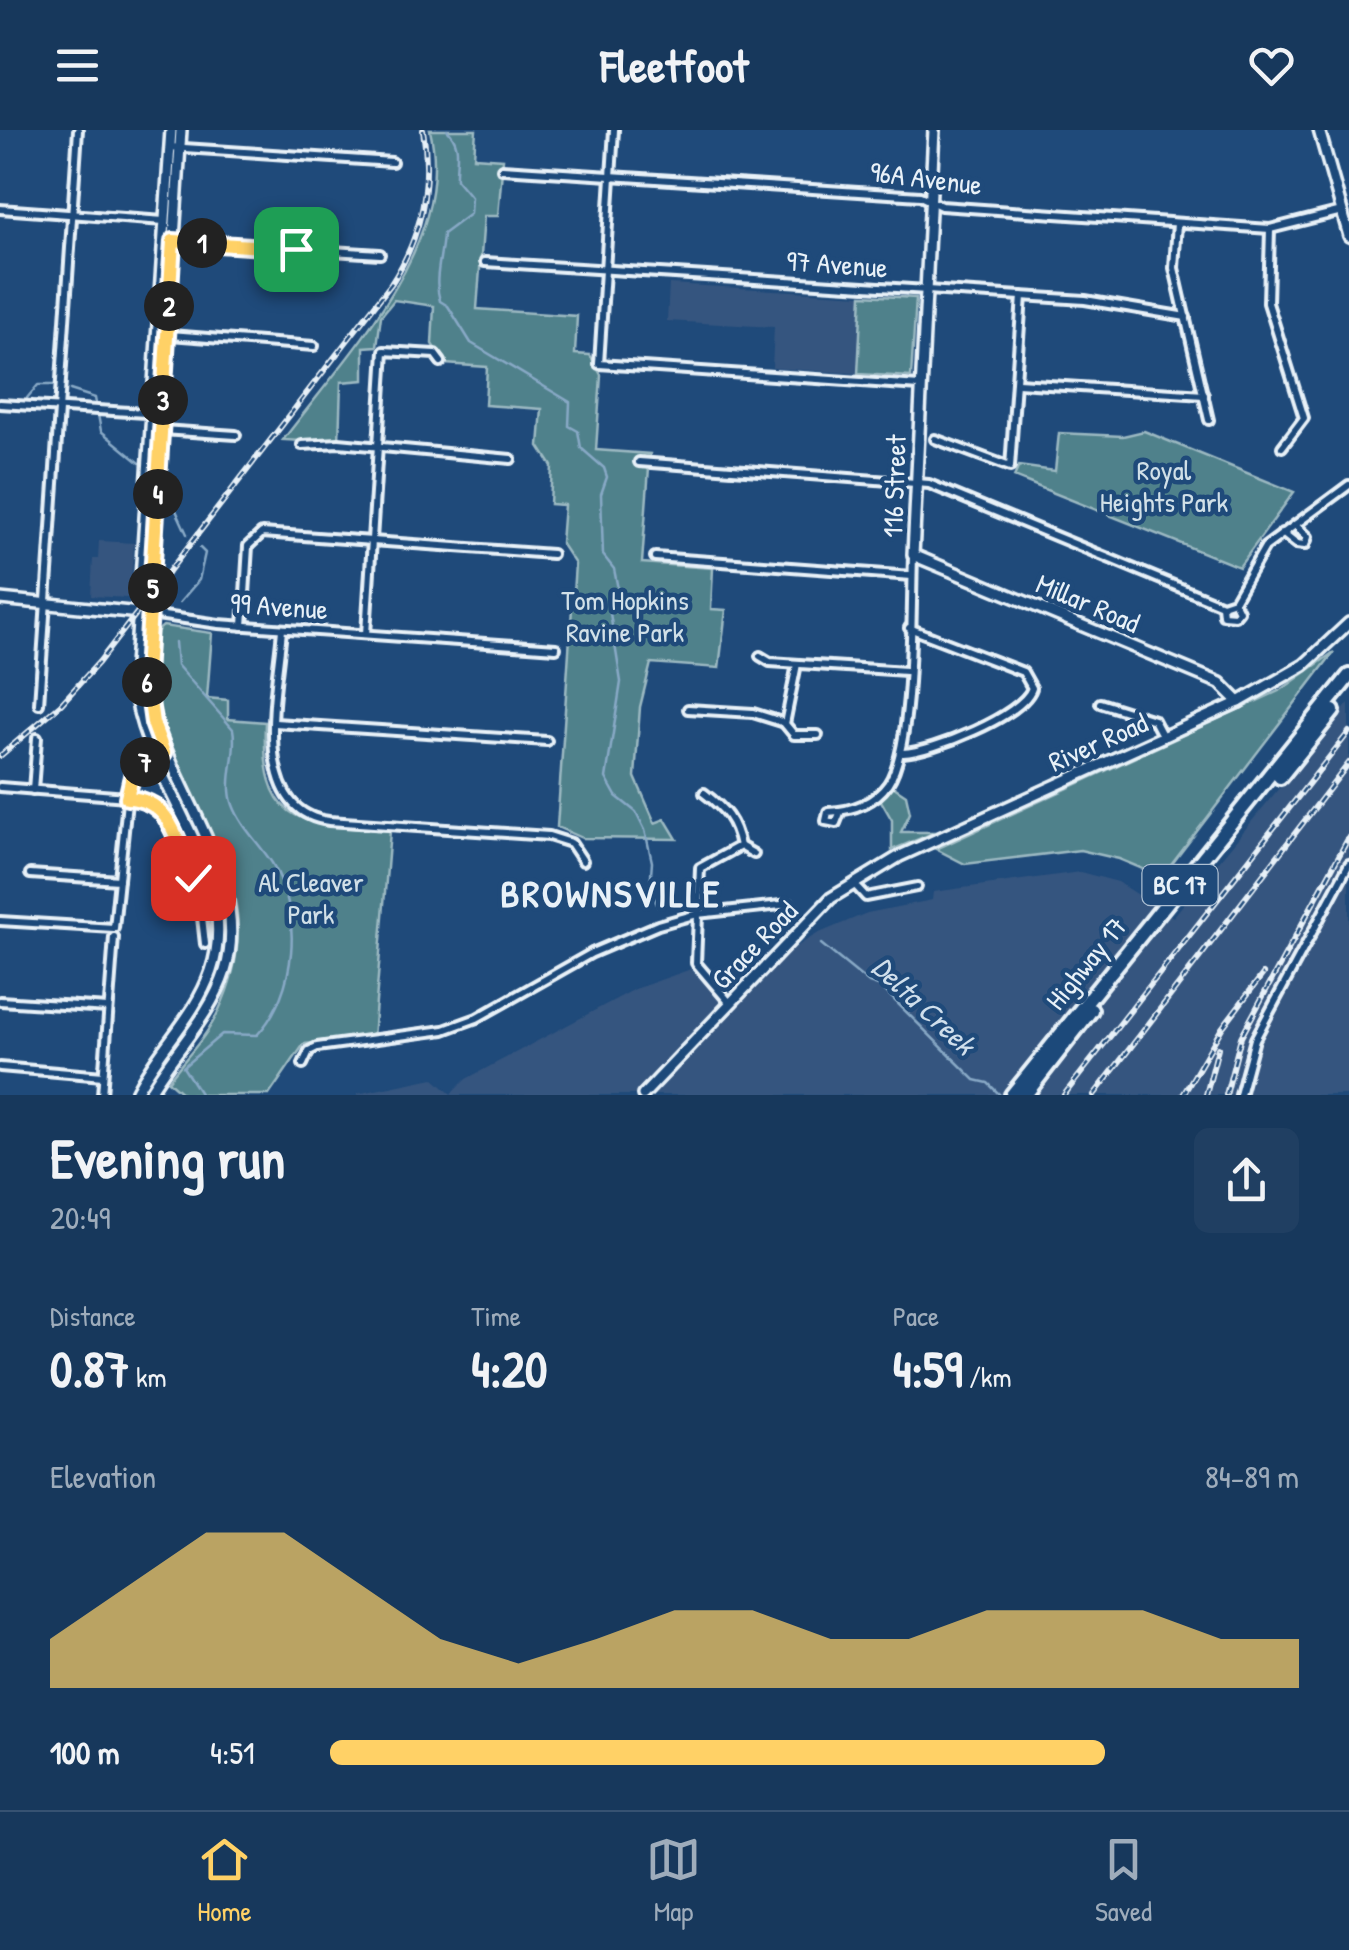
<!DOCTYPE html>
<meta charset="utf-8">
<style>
body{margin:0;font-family:"Patrick Hand",sans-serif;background:#203f62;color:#f1f3f6;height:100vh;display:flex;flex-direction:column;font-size:38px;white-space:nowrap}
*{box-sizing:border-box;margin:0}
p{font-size:32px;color:#9eacbb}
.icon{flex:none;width:55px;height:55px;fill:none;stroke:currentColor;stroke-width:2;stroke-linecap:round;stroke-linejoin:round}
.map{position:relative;height:965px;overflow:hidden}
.panel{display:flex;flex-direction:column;background:#17385c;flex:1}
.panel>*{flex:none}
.pin{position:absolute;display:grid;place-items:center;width:85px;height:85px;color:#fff;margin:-42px;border-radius:20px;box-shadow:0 5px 15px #0006}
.km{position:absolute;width:50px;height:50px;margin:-25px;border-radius:50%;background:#222;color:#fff;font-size:28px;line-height:50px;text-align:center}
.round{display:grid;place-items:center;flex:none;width:105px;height:105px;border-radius:15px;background:#203f62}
.overview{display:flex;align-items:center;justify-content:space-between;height:170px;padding:0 50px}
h1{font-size:55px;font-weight:800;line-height:75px}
.metrics{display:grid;grid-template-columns:repeat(3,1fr);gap:15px;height:170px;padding:10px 50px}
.metrics div{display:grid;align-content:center}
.metrics b{font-size:50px;font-weight:800}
.metrics small{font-size:28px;font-weight:400}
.metrics p{font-size:28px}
.chart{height:280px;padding:20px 50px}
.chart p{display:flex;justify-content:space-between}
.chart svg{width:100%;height:180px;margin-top:10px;fill:#ffd166;opacity:.7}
ul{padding:0 50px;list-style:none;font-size:32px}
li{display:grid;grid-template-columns:160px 120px 1fr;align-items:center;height:75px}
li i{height:25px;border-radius:12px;background:#ffd166}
header{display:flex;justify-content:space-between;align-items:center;height:130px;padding:0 50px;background:#17385c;font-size:45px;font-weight:800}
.tab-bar{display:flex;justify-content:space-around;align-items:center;height:140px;border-top:2px solid #365272;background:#17385c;font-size:28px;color:#9eacbb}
.tab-bar a{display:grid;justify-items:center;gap:5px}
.tab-bar .active{color:#ffd166}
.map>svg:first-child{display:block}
</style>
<header><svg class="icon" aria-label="menu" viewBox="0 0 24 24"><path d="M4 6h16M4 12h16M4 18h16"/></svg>Fleetfoot<svg class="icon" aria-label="heart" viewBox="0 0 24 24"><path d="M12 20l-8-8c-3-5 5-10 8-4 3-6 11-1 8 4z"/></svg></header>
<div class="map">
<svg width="1349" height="965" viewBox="0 0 1349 965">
<rect width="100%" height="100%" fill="#1f4a7a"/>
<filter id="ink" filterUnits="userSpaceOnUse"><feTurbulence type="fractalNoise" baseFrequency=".01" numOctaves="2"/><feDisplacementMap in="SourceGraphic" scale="20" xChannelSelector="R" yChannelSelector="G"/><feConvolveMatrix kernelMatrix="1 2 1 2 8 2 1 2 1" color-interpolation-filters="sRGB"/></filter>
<g filter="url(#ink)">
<!-- built -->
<g fill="#35557f">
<polygon points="669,154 916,168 911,247 772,238 774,197 667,191"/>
<polygon points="99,411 134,413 130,468 91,466 93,429 98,429"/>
<polygon points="1349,573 1349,965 358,965 357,964 433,948 451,964 466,949 635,859 691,839 731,880 781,826 817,804 867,783 932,770 933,762 1080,742 1118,752 1173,787"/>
</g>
<!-- green -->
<g fill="#50818b" stroke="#9cb9c2" stroke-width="2.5">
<path d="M430,0H476L474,27L503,29L498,86H484L477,179L577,186L575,224L590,225L601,245L596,320L650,324L642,433L713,438L711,479L726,480L719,538L651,533L640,577L635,647L655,693L665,689L677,709L582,708L557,697L575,434L561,413L564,375L550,374L552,336L539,316L542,279L485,275L487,237L445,234L432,214L434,176L394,170L381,186L377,216L364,217V250L341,252L339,313L283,310C346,226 457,114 430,0Z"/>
<polygon points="862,165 916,168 911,247 858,244"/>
<polygon points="1144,301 1294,362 1239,437 1014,347 1019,336 1055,341 1059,303 1123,306"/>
<path d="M163,496L212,503L207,568L228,570V589L265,592C261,698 301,694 390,701L373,908L304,914L269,965H184L168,951C184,929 207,907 218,882C275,762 196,702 162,593C153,563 155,533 157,501Z"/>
<polygon points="1334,522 1162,747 1119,729 1080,720 965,734 936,719 1281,560"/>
<polygon points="891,655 906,665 910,683 901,702 936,702 892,720 892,690 880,669"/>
</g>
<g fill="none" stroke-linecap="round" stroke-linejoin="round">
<!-- stream -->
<g stroke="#88a9c6" stroke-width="2.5">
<path d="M447,0C463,15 455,30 456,49L471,67L470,84L443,104C442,127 433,149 440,171L448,176L471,213L570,272L569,296L578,301L581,318L604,338L607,347L601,364L603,425L614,439L618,459L609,477L621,552L606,648L616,666L636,682L645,700L652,732L650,758L658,777"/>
<polyline points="70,260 95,268 101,301 140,333"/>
<polyline points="27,268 38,255 54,255"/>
<polyline points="169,365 187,404"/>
<polyline points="180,472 199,450 205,423 200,418"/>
<path d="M175,512L177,535L233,599C238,623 224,651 233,675C241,697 260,714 272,733C303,782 297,863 257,905L222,904L183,937L201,965"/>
<polyline points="821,814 869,853 881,857 975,950 988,953 1000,965"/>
</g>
<defs>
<g id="minor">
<polyline points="614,0 599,234 920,256"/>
<polyline points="169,17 392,32"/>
<polyline points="502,39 920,66 941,76 1270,99 1342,81"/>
<polyline points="0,79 164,91"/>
<polyline points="1177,93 1174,138 1209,290"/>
<polyline points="1270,99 1268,173 1304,288 1282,317"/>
<polyline points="172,111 380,124"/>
<polyline points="485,132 1085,170 1186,187"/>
<polyline points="157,204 314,216"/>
<polyline points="1018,253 1204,265"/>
<polyline points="0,274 162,284"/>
<polyline points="162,300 236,305"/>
<polyline points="935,309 1010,337 1022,166"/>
<polyline points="302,315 339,313 511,329"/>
<polyline points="639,332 929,354 1222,475 1234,471 1265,417 1349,355"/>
<polyline points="1282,403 1296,414 1305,415 1308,407 1295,395"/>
<polyline points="655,427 912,446"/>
<polyline points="1222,475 1223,485 1235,486 1239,481 1234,471"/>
<polyline points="150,484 219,494 556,518"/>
<polyline points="243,496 248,416 262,403 552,424"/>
<path d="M282,499C278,556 247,681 329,691L549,706L571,713L583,731"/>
<polyline points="366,504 384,221 435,224 441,232"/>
<polyline points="760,526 770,532 906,541"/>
<polyline points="797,534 785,594 794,605 818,605"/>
<polyline points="1100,573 1154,590 1163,607"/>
<polyline points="39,574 78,0"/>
<polyline points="688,579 753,583 785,593"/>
<polyline points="275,593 547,611"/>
<path d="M903,623C931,622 1023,586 1032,558L1023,542L909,498"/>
<polyline points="0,657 140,668 157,674 199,761 205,814"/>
<polyline points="33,660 37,608"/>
<path d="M704,663C725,679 735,690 740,716L700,738L696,833L729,872"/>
<path d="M840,683L836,693L826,691L828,682C850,681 873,675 888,654C914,616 911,478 913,426"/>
<polyline points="740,716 754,724"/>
<polyline points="30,744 119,750"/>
<polyline points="854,754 866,767 917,757"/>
<polyline points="0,791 114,798 129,652 136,638 164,623"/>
<polyline points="0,871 108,878"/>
<polyline points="303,934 309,921 317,917 444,900 477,888 592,823 658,795 697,784 790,774"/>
<polyline points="0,937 103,946"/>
<polyline points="102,965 114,807"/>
<polyline points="1240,965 1255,909 1349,734"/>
</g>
<g id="tertiary">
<polyline points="934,0 913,425 1220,553 1239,572"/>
<polyline points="1319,0 1349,106"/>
<polyline points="0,469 150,484"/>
<polyline points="643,965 831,768 900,726 1239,572 1304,535 1349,493"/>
</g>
<g id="secondary">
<path d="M135,965C156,921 195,888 211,841C245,744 141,651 134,552L171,0"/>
<path d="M148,965C172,923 210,888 225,841C256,741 153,645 146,543L181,0"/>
</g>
<g id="motorway">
<polyline points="1280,647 1333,581"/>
<polyline points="1012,965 1349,546"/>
<polyline points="1025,965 1091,880"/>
</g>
</defs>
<!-- minor casing -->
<use href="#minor" stroke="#e8f1f8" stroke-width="14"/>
<!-- tertiary casing -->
<use href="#tertiary" stroke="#e8f1f8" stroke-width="16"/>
<!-- secondary casing -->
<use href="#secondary" stroke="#e8f1f8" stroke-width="16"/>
<!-- motorway casing -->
<use href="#motorway" stroke="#e8f1f8" stroke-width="20"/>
<!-- minor -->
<use href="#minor" stroke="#1f4a7a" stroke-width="6"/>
<!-- tertiary -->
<use href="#tertiary" stroke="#1f4a7a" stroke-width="9"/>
<!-- secondary -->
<use href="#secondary" stroke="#1f4a7a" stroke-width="9"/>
<!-- motorway -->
<use href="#motorway" stroke="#1f4a7a" stroke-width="12"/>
<defs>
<g id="rail">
<path d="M0,626L61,574L99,532L391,154C421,108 432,55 423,0"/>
<polyline points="1064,965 1349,602"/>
<polyline points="1094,965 1349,633"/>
<polyline points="1183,965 1222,898 1263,844"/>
<polyline points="1206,965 1218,918"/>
<polyline points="1226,965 1241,907 1349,707"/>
</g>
</defs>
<!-- rail casing -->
<use href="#rail" stroke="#e8f1f8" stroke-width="6"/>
<!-- rail -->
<use href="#rail" stroke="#1f4a7a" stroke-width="2.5" stroke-dasharray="8" stroke-linecap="butt"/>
</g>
</g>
<g fill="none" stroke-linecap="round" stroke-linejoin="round" filter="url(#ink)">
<defs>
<path id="route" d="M193,748C176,712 172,669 127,668L133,642L164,623L153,593L146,543L173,111L296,119"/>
</defs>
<!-- route casing -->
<use href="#route" stroke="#fff" stroke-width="20"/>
<!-- route -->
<use href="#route" stroke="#ffd166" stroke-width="12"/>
</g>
<g text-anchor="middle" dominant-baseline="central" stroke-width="9" stroke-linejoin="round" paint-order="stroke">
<!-- shield labels -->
<rect fill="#1f4a7a" stroke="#acbfd2" stroke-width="2.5" x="1142.5" y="735" width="75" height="40" rx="8"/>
<g font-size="25" font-weight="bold" fill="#e8f1f8">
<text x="1180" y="755">BC 17</text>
</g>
<!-- street labels -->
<g font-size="28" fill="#e8f1f8" stroke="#1f4a7a">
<text transform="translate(926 48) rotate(7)">96A Avenue</text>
<text transform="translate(837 134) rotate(4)">97 Avenue</text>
<text transform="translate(894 356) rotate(-88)">116 Street</text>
<text transform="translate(1088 473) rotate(23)">Millar Road</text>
<text transform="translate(279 476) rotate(4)">99 Avenue</text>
<text transform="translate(1098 612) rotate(-24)">River Road</text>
<text transform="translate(754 815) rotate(-46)">Grace Road</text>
<text transform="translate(1086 833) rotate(-51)">Highway 17</text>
</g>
<!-- park labels -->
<g font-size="28" fill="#d1e0e8" stroke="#1f4a7a">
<text x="1164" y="340">Royal<tspan x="1164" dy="32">Heights Park</tspan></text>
<text x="625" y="470">Tom Hopkins<tspan x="625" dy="32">Ravine Park</tspan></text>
<text x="311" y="752">Al Cleaver<tspan x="311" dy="32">Park</tspan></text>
</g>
<!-- water labels -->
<g font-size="30" font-style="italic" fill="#d0dfec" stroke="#1f4a7a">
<text transform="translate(924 875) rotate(43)">Delta Creek</text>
</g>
<!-- district labels -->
<g font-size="38" font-weight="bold" letter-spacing="2.5" fill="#e8f1f8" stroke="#1f4a7a">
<text x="611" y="763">BROWNSVILLE</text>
</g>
</g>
</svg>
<div class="pin" style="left:296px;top:119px;background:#1e9e55"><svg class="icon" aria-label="arrive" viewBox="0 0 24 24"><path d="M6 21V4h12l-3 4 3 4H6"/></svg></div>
<div class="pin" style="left:193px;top:748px;background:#d93025"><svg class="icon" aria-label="check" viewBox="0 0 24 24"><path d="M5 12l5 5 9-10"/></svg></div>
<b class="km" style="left:202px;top:113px">1</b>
<b class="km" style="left:169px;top:176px">2</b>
<b class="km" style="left:163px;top:270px">3</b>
<b class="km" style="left:158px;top:364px">4</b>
<b class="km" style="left:153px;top:458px">5</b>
<b class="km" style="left:147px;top:552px">6</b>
<b class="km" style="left:145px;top:632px">7</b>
</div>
<section class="panel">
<div class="overview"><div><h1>Evening run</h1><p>20:49</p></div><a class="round"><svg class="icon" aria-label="share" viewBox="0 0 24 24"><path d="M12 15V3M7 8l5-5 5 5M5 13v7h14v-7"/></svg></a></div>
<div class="metrics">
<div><p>Distance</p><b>0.87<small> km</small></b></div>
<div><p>Time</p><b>4:20</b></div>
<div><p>Pace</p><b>4:59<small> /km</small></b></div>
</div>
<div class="chart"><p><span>Elevation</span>84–89 m</p>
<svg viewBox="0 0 160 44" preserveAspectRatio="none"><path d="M0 44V32L10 19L20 6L30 6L40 19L50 32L60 38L70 32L80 25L90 25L100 32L110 32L120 25L130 25L140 25L150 32L160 32V44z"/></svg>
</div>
<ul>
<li><b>100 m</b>4:51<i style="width:80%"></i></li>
</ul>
</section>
<nav class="tab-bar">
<a class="active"><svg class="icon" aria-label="home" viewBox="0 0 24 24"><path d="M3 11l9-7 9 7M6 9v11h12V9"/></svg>Home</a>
<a><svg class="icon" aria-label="map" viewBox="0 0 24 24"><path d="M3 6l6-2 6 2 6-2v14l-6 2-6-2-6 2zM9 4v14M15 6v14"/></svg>Map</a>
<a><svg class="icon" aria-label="saved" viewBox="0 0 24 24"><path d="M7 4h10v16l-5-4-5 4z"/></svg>Saved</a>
</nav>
